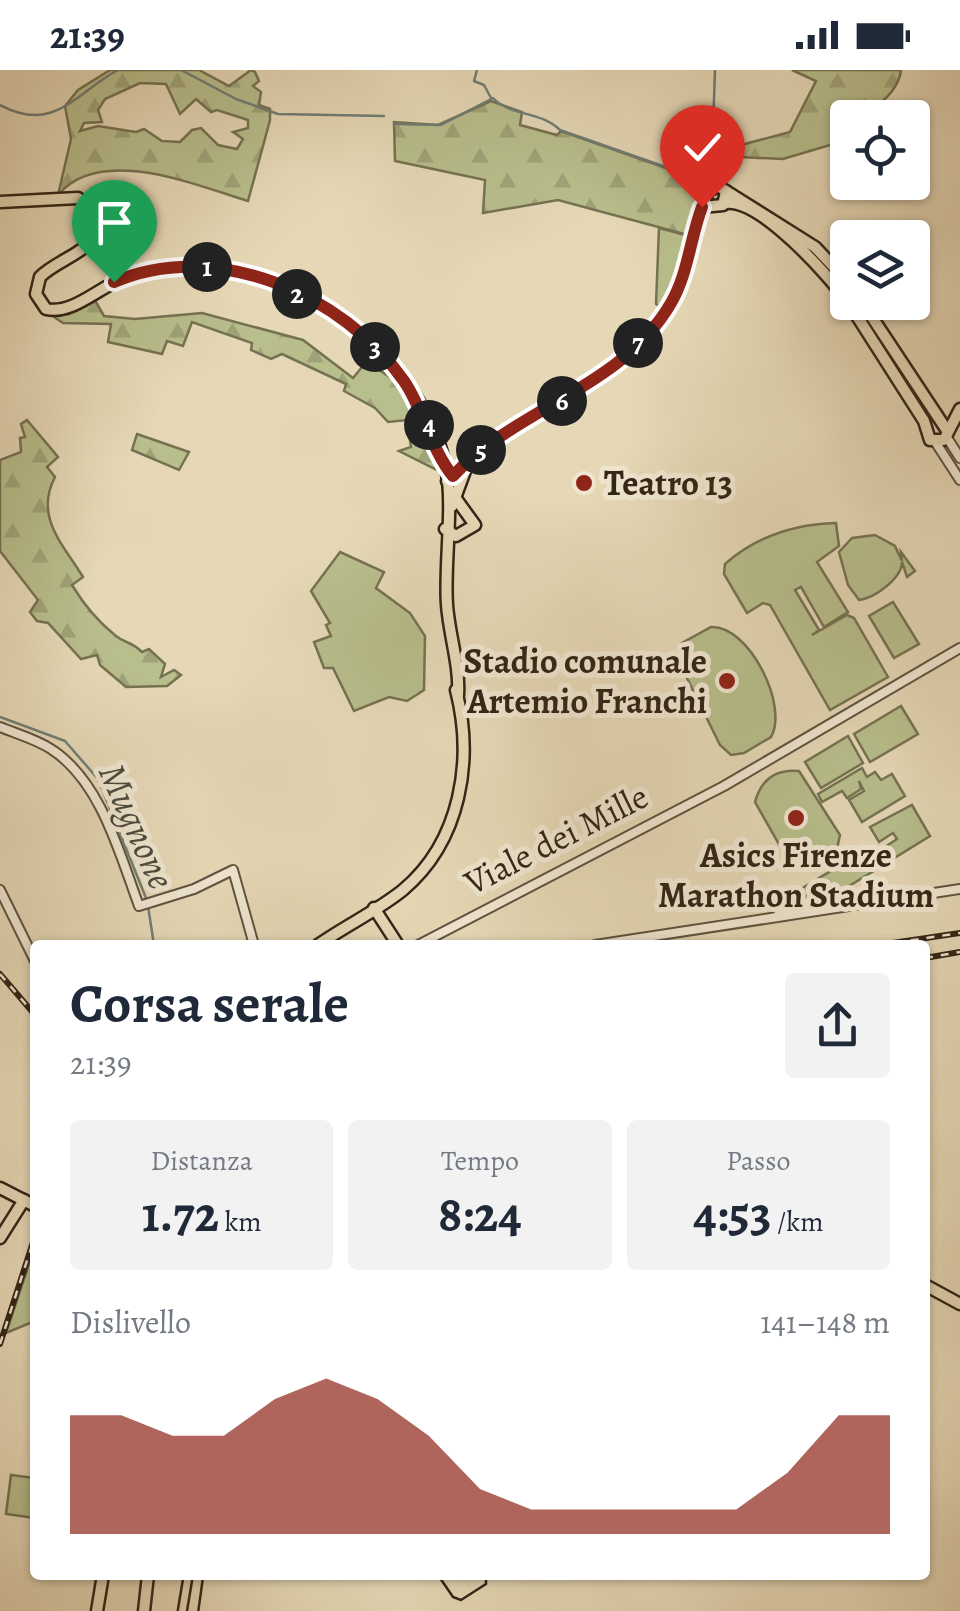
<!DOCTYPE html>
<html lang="it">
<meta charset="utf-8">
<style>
body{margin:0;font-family:Alegreya,serif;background:#f2f2f3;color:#1f2937;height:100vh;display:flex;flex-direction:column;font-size:38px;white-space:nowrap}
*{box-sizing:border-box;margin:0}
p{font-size:32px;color:#747a83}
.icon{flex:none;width:55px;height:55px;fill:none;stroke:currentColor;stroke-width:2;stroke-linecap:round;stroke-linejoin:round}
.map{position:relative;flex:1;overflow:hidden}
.panel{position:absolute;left:30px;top:870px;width:900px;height:640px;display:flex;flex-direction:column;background:#fff;border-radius:10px;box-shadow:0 2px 8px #0004}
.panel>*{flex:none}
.tools{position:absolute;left:830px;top:30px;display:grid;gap:20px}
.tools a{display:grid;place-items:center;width:100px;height:100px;border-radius:10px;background:#fff;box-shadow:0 2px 8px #0004;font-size:50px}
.pin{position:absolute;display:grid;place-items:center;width:85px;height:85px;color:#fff;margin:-102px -42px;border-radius:50% 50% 50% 0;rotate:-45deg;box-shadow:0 0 10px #0007}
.pin .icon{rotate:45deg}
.km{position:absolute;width:50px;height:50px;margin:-25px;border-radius:50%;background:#222;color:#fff;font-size:28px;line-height:50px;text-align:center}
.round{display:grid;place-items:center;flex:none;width:105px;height:105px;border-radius:10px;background:#f2f2f3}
.summary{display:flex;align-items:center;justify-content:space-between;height:170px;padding:0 40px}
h1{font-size:55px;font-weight:600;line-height:75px}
.metrics{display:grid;grid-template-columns:repeat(3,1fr);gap:15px;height:170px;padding:10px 40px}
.metrics div{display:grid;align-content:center;border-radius:10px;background:#f2f2f3;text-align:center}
.metrics b{font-size:50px;font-weight:600}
.metrics small{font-size:28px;font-weight:400}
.metrics p{font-size:28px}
.chart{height:280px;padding:20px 40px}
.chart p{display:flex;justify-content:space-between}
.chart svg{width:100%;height:180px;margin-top:10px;fill:#8f2418;opacity:.7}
.status{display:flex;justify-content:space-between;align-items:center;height:70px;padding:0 50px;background:#fff;direction:ltr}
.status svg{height:28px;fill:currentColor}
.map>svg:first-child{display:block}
</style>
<div class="status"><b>21:39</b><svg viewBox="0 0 49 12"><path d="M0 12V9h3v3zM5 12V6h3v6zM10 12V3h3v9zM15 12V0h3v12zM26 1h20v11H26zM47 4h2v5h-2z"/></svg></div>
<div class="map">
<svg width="960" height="1541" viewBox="0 0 960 1541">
<defs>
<pattern id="forest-firs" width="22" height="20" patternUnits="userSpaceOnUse" patternTransform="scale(2.5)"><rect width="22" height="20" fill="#b8be8c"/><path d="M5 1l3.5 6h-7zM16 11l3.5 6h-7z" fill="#9fa378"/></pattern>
</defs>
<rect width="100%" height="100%" fill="#e6d8b6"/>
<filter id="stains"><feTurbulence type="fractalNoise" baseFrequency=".002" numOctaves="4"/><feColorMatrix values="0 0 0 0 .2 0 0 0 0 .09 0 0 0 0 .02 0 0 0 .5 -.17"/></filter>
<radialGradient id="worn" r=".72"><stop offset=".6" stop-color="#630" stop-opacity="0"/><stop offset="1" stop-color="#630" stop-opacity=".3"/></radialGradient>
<!-- green -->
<g fill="#b8be8c" stroke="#757252" stroke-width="2.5">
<polygon points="659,158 689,166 681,203 663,239 656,234"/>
<path d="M836,453L839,476L817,492L848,542L824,557L801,517L795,520L819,560L812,565L847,545L854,548L888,607L830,640L770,535L763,533L747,543L724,504L725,494C756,467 795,454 836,453Z"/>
<path d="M875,465L895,476L902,491L901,482L915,501L907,507L902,492C902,508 875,528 859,530L848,515L839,482L852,468Z"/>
<polygon points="340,482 384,502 376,518 410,543 425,566 424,620 407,631 389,627 354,641 333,598 324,598 314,572 331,566 326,555 330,553 311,521"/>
<polygon points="893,532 919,574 894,588 869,546"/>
<path d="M711,557C749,555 789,636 771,667L744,683L731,685L720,675L679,592L680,574Z"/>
<polygon points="901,636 918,664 870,692 854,664"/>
<polygon points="848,666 863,693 821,718 805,692"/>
<polygon points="862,698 867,707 875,702 881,710 892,704 905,726 862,752 849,730 864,721 859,711 861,719 847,728 842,721 822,732 818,724"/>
<path d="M799,701L840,765L836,783L810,798L789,792L755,732C761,710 776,699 799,701Z"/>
<polygon points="912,735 930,766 883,795 876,783 897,769 893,763 879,772 870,757"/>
<polygon points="869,778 880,797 823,832 809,831 801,819"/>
<polygon points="35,1176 35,1251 6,1263"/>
<polygon points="11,1405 35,1408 35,1448 6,1444"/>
</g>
<!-- forest -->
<g fill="url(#forest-firs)" stroke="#757252" stroke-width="2.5" fill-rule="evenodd">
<path d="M110,0H199L229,16L251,0L255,2L259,11L253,16L261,22L259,35L270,39V50L248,131C198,116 100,74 58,125L71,69L65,36L78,20ZM140,13L166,14L180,44L196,29L211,42L217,40L248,50V58L233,62L243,69L237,79L218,75L201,58L192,60L180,72L162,71L144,59L136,62L98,56L80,61L84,53L102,52L98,40L105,29Z"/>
<path d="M792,0H901C898,24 870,45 848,48L847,70L783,89L739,87L726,79L790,62L816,11Z"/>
<polygon points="491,31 522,42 520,55 557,65 561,61 700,110 705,119 688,165 558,130 483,143 485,110 395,91 394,52 438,55"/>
<path d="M93,227L104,246L135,249L202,243L303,270L353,308L367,291C377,300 392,306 399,316C417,336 437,372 435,399L399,381L411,377L407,350L388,352L375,338L344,321L346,314L282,284L271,289L251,280L252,273L192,252L183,276L167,271L162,284L108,272L111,254L63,253L54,247Z"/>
<path d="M27,350L58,387L47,397L55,407C34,447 63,474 83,507L72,515C84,535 97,551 116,566C126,574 131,571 142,582L149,579L165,594L161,607L174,600L181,605L167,616L126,617L100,595L97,585L81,589L48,553L37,551L30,542L38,530L0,481V390L21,382L20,368L25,367L21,354Z"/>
<polygon points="137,364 189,382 179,400 132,380"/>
</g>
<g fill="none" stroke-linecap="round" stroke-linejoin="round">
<!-- stream -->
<g stroke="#6f7d76" stroke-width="2.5">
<polyline points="181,0 236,29 278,44 384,46"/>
<polyline points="477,0 474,11 484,15 491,28"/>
<path d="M0,35C55,64 75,23 118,0"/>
<path d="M396,54L441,55L493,28C511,47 539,40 560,60L700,109"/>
<polyline points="713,58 715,0"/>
<polyline points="0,647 65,671 98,709 146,828"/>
<polyline points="148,836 154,875"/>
</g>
<defs>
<g id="minor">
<polyline points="946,366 960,388"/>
<polyline points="936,373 960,410"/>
<path d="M0,657C17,664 36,669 51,679C101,711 120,785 139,836L194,819L233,800L254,875"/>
<polyline points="0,820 35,891"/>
<polyline points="776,847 795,829 818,837 839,828 848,836"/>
<polyline points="418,875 724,716 960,578"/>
<polyline points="595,875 960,819"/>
</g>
<g id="major">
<polyline points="726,121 815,177 848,212"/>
<path d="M0,132L78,128L97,142C107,180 60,186 40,207L36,224L46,239C72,245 98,218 122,209C143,200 166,196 189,196C301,195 422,288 446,398C454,435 444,495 447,535C449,564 460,596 458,625"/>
<path d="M725,133C760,128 828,205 848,232"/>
<polyline points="848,232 924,351 930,370 944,370 960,339"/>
<polyline points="862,232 946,359"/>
<path d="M447,411C465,393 489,373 512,358C570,320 636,295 672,231C691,198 695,156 708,121L718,116L726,121L723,135L702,137"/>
<polyline points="452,436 465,401"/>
<polyline points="445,459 456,466 475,455 454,426"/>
<polyline points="374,838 398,875"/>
<path d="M318,875C345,856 377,841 403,820C461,771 474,690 456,620"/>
<polyline points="0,1118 35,1136"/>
<polyline points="0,1168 24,1130"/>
<polyline points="925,1215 960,1234"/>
<polyline points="97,1541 103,1505"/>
<polyline points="144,1541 148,1505"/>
<polyline points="184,1541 190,1505"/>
<polyline points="192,1541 197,1505"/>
</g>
</defs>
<!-- minor casing -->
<use href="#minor" stroke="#5f523f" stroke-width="12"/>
<!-- major casing -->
<use href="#major" stroke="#322517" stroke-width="15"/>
<!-- minor -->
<use href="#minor" stroke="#efe6d0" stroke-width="8"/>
<!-- major -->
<use href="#major" stroke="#e6d8b6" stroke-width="10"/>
<!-- tram -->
<g stroke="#322517" stroke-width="2.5">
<polyline points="438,1505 453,1527 461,1530 486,1514 486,1505"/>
<polyline points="187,1541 193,1505"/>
</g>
<defs>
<g id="rail">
<polyline points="879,875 960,863"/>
<polyline points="925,888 960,882"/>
<polyline points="0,904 35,945"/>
<polyline points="0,1274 35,1166"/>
</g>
</defs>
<!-- rail casing -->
<use href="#rail" stroke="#322517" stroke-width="6"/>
<!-- rail -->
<use href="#rail" stroke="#efe6d0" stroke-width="2.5" stroke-dasharray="8" stroke-linecap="butt"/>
</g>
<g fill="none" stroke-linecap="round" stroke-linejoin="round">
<defs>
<path id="route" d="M114,212C216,168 343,224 404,311C424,340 431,380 453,406C517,337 621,319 671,233C688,204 690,169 702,137"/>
</defs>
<!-- route casing -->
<use href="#route" stroke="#fff" stroke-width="20"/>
<!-- route -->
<use href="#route" stroke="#8f2418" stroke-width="12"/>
</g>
<!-- markers -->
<g fill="#8f2418" stroke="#efe6d0" stroke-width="4">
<circle cx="584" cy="413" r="10"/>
<circle cx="727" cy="611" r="10"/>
<circle cx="796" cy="748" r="10"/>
</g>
<g text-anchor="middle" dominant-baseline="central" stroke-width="10" stroke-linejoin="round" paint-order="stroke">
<!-- poi labels -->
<g font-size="35" font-weight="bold" fill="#322517" stroke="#efe6d0" text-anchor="start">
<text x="604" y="413">Teatro 13</text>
<text x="707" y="591" text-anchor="end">Stadio comunale<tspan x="707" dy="40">Artemio Franchi</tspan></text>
<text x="796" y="785" text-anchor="middle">Asics Firenze<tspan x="796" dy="40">Marathon Stadium</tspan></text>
</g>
<!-- street labels -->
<g font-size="35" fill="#322517" stroke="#efe6d0">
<text transform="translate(556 769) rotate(-27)">Viale dei Mille</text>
</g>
<!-- water labels -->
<g font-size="38" font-style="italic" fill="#4b4a3e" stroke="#efe6d0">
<text transform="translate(137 756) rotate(66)">Mugnone</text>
</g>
</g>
<rect width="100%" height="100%" filter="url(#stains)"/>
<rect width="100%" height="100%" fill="url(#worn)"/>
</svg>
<div class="tools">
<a><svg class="icon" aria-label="locate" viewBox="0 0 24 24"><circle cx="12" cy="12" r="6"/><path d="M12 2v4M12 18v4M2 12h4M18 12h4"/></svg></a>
<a><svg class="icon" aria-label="layers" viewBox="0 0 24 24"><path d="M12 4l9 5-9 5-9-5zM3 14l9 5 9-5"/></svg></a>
</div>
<div class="pin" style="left:114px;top:212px;background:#1e9e55"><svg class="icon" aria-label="arrive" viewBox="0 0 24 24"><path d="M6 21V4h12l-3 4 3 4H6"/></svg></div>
<div class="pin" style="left:702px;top:137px;background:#d93025"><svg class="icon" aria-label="check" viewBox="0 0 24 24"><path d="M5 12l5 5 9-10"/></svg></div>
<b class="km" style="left:207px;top:197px">1</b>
<b class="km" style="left:297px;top:224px">2</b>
<b class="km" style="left:375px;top:277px">3</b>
<b class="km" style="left:429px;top:355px">4</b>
<b class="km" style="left:481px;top:380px">5</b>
<b class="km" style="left:562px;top:331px">6</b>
<b class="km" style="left:638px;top:273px">7</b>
<section class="panel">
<div class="summary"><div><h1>Corsa serale</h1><p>21:39</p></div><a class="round"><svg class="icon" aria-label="share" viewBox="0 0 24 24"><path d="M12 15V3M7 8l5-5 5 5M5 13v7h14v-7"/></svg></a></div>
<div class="metrics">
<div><p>Distanza</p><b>1.72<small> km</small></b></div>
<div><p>Tempo</p><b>8:24</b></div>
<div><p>Passo</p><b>4:53<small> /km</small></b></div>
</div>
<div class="chart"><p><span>Dislivello</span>141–148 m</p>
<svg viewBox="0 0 160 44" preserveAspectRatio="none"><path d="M0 44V15L10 15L20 20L30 20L40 11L50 6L60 11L70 20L80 33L90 38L100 38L110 38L120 38L130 38L140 29L150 15L160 15V44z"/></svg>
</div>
</section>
</div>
